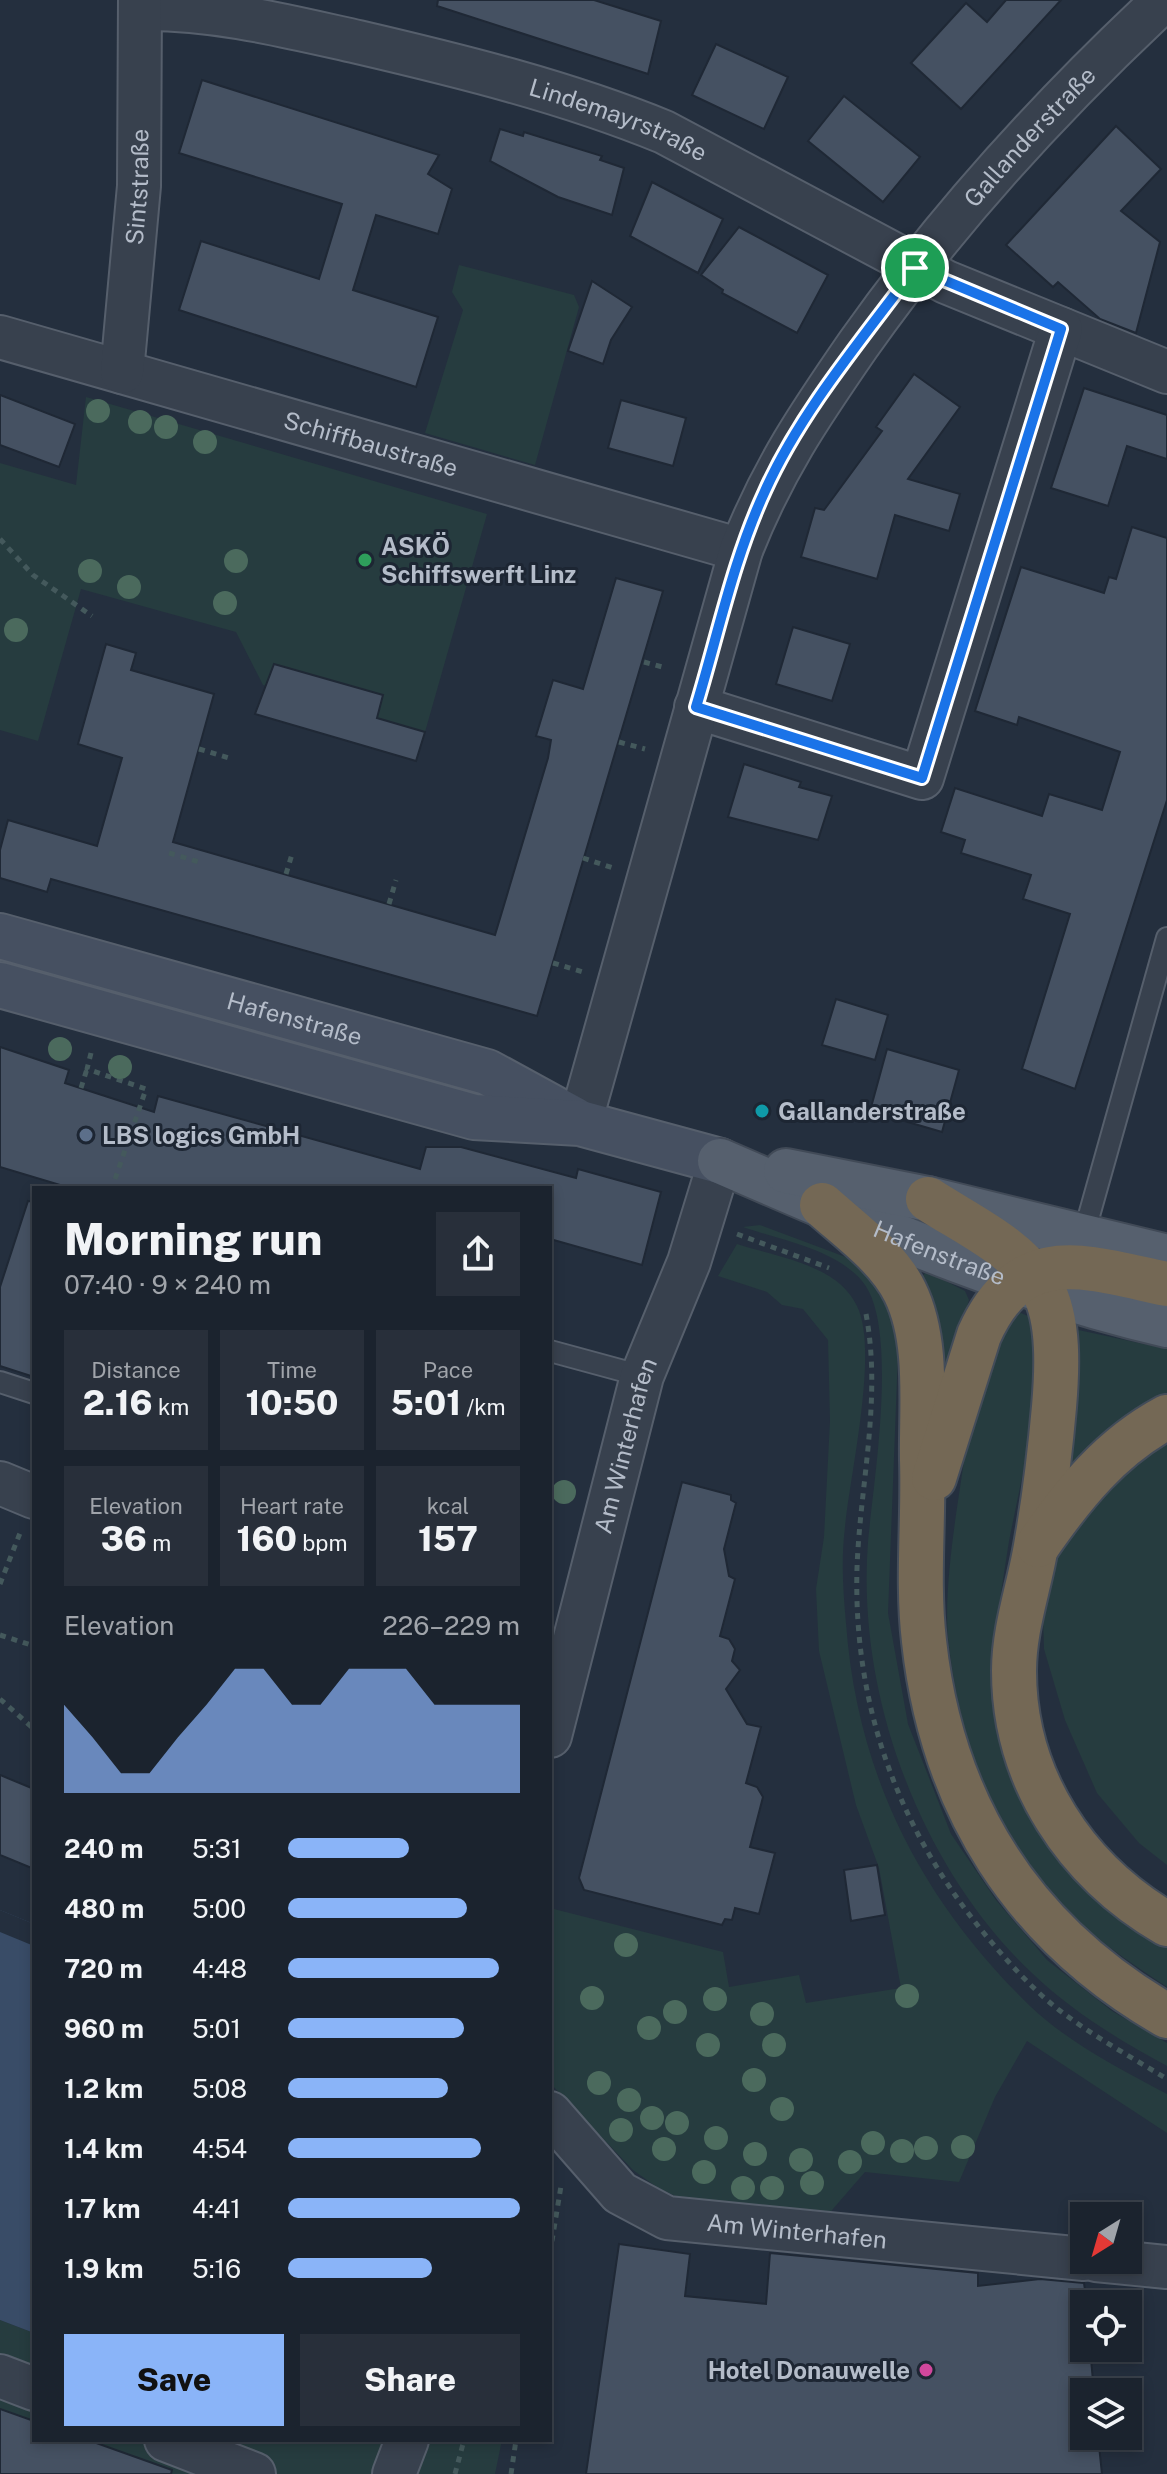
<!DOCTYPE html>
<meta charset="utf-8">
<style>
body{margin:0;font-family:"Public Sans",sans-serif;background:#282f3a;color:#f1f3f6;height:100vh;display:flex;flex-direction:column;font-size:30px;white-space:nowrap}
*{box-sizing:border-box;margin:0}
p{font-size:26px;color:#a0a4aa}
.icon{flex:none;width:44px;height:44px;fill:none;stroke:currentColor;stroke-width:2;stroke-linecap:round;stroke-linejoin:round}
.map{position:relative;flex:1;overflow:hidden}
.panel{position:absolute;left:32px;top:1186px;width:520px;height:1256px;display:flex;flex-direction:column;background:#1b232e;border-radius:0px;box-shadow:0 4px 12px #0003,0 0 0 2px #39404a}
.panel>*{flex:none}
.needle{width:52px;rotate:217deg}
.tools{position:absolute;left:1070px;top:2202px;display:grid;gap:16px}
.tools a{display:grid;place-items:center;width:72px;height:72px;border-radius:0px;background:#1b232e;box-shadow:0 4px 12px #0003,0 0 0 2px #39404a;font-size:40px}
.pin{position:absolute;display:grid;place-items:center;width:68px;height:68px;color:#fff;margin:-34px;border:4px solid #fff;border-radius:50%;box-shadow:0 2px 8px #0007}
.round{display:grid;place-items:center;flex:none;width:84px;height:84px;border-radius:0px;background:#282f3a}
.head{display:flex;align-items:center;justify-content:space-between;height:136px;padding:0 32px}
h1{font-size:44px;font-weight:800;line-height:60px}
.metrics{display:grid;grid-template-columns:repeat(3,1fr);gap:12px;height:136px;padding:8px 32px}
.metrics div{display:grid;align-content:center;border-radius:0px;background:#282f3a;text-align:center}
.metrics b{font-size:34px;font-weight:800}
.metrics small{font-size:22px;font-weight:400}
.metrics p{font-size:22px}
.chart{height:224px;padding:16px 32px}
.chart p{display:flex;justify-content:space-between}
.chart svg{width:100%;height:144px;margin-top:8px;fill:#8ab4f8;opacity:.7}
.primary-button{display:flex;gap:16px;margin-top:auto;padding:16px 32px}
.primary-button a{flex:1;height:92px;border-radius:0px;background:#8ab4f8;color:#111;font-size:32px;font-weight:800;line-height:92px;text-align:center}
.primary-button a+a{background:#282f3a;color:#f1f3f6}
ul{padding:0 32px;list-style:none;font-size:26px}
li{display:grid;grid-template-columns:128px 96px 1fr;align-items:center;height:60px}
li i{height:20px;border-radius:10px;background:#8ab4f8}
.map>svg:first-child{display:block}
</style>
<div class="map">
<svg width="1167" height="2474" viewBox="0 0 1167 2474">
<rect width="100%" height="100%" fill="#242f3e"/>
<!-- green -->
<g fill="#263c3f">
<polygon points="459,265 574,295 579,307 535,465 425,433 463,310 452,292"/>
<polygon points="86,397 487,514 425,732 263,685 236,632 81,589 38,741 0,730 0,463 76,485"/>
<path d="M760,1225L859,1262L880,1284L899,1327L888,1613L908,1724L951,1834L996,1900L1047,1960L1112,2011L1167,2043V2066C1119,2040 1073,2012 1033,1974C921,1869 856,1695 868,1542C873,1484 900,1325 862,1281C835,1249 780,1240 743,1227Z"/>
<path d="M737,1244C777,1257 837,1264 857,1306C879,1351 850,1474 845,1527C841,1560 843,1590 846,1623C857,1775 921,1900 1030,2006C1069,2043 1120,2069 1167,2094V2133L1027,2041L995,2097L959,2182L865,2172L826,2217L682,2199L658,2188L633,2170L550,2083V1908L723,1952L729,1987L799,1975L806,2003L901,1988L879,1868L856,1805L819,1651L816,1589L824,1537L830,1421L828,1340L803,1309L782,1305L767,1292L718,1276Z"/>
<polygon points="926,1271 965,1291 969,1300 939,1404 920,1281"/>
<path d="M1016,1311L1033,1318L1037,1404L1009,1541L994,1638L993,1710L1011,1780L1044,1842L1087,1891L1167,1944V1987C1129,1962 1089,1935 1057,1902C990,1834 958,1731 948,1638C944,1593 954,1527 961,1481C971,1418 977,1364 1016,1311Z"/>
<polygon points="1069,1328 1167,1349 1167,1399 1055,1495"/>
<polygon points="1167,1434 1167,1865 1139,1843 1097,1793 1065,1720 1044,1649 1042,1581 1082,1509"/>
<polygon points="0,2320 34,2333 34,2440 502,2440 495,2474 0,2474"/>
</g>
<!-- water -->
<polygon fill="#394c67" points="0,1910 34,1924 34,2333 0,2320"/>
<!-- pier -->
<polygon fill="#242f3e" points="0,1910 34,1924 34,1946 0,1932"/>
<!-- building -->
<g fill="#455162" stroke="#1f2835" stroke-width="2">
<polygon points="438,0 594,0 661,21 648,74 437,6"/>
<polygon points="1006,0 1061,0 961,109 911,63 966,3 987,22"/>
<polygon points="716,44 788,77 764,129 692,95"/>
<polygon points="202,80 439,155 428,174 452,189 438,234 376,215 353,290 438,317 416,387 179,310 201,241 319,279 342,204 179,153"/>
<polygon points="844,96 920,157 883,202 808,141"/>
<polygon points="1116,126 1161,169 1121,211 1160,242 1136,333 1100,319 1058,282 1053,287 1006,245"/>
<polygon points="500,129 523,136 524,132 602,156 600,160 624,168 612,215 558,197 490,161"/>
<polygon points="652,182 723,219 698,273 630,236"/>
<polygon points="739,227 828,275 797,333 722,293 723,290 701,275"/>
<polygon points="592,281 632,307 611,340 603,364 568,351"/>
<polygon points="914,374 960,407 908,479 960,494 949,531 895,515 877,579 801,557 815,508 824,510 882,431 876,427"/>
<polygon points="1084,388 1167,415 1167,459 1127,446 1108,506 1051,488"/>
<polygon points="0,395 75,424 59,467 0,445"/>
<polygon points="621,400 686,418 673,466 608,448"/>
<polygon points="1132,527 1167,538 1167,800 1075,1089 1022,1069 1070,914 1023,899 1031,875 961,853 965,840 941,832 955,788 1042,816 1049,794 1102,810 1120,752 1019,717 1017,725 975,711 1021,567 1104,593 1109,577 1116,579"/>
<polygon points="616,578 663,591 537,1016 51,879 47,892 0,878 0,850 8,820 97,846 122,758 78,744 106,644 136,653 131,670 214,694 173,842 495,935 548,758 551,740 536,736 553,680 583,689"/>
<polygon points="793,627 850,644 832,701 776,684"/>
<polygon points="274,664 383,695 377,718 425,732 416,761 255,714"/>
<polygon points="744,764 801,782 799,787 832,796 818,840 728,817"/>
<polygon points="836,999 888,1015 875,1060 822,1045"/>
<polygon points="0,1047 69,1070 65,1083 154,1112 158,1096 420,1169 426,1147 461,1147 576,1178 578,1169 661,1192 642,1265 550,1239 550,1188 70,1188 0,1167"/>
<polygon points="887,1049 959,1070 942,1132 870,1111"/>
<polygon points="28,1201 34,1202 34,1377 0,1366 0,1287"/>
<polygon points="682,1482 731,1495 731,1500 736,1503 724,1549 729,1576 735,1579 720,1636 729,1639 735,1649 732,1661 740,1670 726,1689 747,1724 761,1727 746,1783 757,1787 763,1797 750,1847 775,1853 759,1914 735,1908 732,1920 725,1919 722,1925 584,1890 579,1878"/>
<polygon points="0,1775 34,1789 34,1869 0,1855"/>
<polygon points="877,1865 885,1915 851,1921 844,1870"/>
<polygon points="619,2244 690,2254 685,2296 766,2304 770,2253 978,2273 978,2286 1040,2279 1084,2283 1085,2290 1091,2291 1091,2304 1084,2304 1084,2348 1090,2348 1094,2392 1084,2392 1084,2436 1098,2436 1102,2474 586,2474"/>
<polygon points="0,2409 34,2421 34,2440 88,2440 172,2470 171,2474 0,2474"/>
</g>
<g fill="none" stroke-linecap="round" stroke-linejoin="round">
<defs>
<g id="service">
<polyline points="1083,1237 1167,938"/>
<polyline points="550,1351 642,1376"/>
<polyline points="0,1382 34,1393"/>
</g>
<g id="minor">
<path id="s1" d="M141,9C215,8 286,26 358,42C461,66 566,92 664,132L946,282L1167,372"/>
<path id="s2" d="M0,337L741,550"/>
<path id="s3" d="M122,372L139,186L140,0"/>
<polyline points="696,707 922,778 1061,329"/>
<path id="s4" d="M580,1123L741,550C773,469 809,416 858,345C947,219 1051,105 1164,0"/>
<polyline points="0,1483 34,1497"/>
<path id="s5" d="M550,1736L642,1376L689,1262L720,1161"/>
<path id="s6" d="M550,2113L620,2193L667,2218L1084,2259"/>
<polyline points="1096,2260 1167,2267"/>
<polyline points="0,2376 34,2389"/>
<polyline points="166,2440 254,2474"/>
<polyline points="394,2474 407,2440"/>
</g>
<g id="secondary">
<path id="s7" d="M0,936L487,1072L575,1120"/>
<polyline points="0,985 474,1117 580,1123 720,1161"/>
</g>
<g id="primary">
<path id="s8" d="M720,1161C866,1224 1012,1290 1167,1325"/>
<polyline points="786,1171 928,1199 1167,1257"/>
</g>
<g id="motorway">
<path d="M928,1199C966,1224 1018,1247 1042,1288C1060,1320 1057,1372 1054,1407C1050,1453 1044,1501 1036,1546C1029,1588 1014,1628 1014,1671C1014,1779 1076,1871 1167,1924"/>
<path d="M822,1205C851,1231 888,1257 905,1292C929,1341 921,1407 922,1460C924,1520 917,1581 924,1641C942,1806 1023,1933 1167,2016"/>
<path d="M934,1478L979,1335C1021,1241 1085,1267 1167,1284"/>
<path d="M1038,1545C1074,1493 1111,1447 1167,1417"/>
</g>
</defs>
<!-- service casing -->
<use href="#service" stroke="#565f6c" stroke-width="24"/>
<!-- minor casing -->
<use href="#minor" stroke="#565f6c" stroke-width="46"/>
<!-- secondary casing -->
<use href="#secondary" stroke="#565f6c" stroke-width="48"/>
<!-- primary casing -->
<use href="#primary" stroke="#414a57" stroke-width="48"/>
<!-- motorway casing -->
<use href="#motorway" stroke="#434c59" stroke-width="48"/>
<!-- path -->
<g stroke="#44595c" stroke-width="5" stroke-dasharray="6 6" stroke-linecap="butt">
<polyline points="0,539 33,575 92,616"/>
<polyline points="644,662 666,668"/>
<polyline points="619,742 645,749"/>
<polyline points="199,749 229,758"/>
<polyline points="169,853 199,862"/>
<polyline points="583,858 613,868"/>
<polyline points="286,874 293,851"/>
<polyline points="389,904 396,880"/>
<polyline points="553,963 583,972"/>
<polyline points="91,1053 87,1069 146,1089 112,1188"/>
<polyline points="81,1088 87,1069"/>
<polyline points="737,1234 829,1268"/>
<path d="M866,1314C882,1399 860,1484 857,1568C853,1704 898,1828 983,1932C1006,1960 1031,1988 1059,2010C1093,2036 1131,2057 1167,2079"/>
<polyline points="0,1584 20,1533"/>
<polyline points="0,1635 34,1646"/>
<polyline points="0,1699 34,1729"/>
<polyline points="550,2253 561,2186"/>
<polyline points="455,2474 464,2440"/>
<polyline points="511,2474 516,2440"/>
</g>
<!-- service -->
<use href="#service" stroke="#38414e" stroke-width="20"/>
<!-- minor -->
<use href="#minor" stroke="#38414e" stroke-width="42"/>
<!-- secondary -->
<use href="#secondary" stroke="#465061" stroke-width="44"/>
<!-- primary -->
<use href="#primary" stroke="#56606e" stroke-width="44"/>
<!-- motorway -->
<use href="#motorway" stroke="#746855" stroke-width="44"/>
</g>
<!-- trees -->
<g fill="#4b6a5d">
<circle cx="98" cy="411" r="12"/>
<circle cx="140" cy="422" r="12"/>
<circle cx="166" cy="427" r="12"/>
<circle cx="205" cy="442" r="12"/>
<circle cx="236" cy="561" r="12"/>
<circle cx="90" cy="571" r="12"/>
<circle cx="129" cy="587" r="12"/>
<circle cx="225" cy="603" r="12"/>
<circle cx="16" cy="630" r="12"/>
<circle cx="60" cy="1049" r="12"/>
<circle cx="120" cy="1067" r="12"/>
<circle cx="564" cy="1492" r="12"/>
<circle cx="626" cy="1945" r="12"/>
<circle cx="907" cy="1996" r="12"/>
<circle cx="592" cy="1998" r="12"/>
<circle cx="715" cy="1999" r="12"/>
<circle cx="675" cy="2012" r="12"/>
<circle cx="762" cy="2014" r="12"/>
<circle cx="649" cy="2028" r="12"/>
<circle cx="708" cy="2045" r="12"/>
<circle cx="774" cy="2045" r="12"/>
<circle cx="754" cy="2080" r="12"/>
<circle cx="599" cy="2083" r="12"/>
<circle cx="629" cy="2100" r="12"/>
<circle cx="782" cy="2109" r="12"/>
<circle cx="652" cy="2118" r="12"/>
<circle cx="677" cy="2123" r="12"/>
<circle cx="621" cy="2130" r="12"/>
<circle cx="716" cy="2138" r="12"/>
<circle cx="873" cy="2143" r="12"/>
<circle cx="963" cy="2147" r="12"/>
<circle cx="926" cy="2148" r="12"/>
<circle cx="664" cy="2149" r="12"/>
<circle cx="902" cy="2151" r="12"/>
<circle cx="755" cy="2154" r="12"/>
<circle cx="801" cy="2160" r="12"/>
<circle cx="850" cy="2162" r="12"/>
<circle cx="704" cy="2172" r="12"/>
<circle cx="812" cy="2183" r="12"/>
<circle cx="743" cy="2188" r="12"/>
<circle cx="772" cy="2188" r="12"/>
</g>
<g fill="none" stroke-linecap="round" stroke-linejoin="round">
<defs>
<path id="route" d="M915,268L1061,329L922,778L696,707C718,635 733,560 765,491C801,411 863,338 915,268Z"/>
</defs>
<!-- route casing -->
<use href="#route" stroke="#fff" stroke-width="16"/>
<!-- route -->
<use href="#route" stroke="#1a73e8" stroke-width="10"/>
</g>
<!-- markers -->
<circle fill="#2e9e5b" stroke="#1d2633" stroke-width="3" cx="365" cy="560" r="8"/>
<circle fill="#0f9aa8" stroke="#1d2633" stroke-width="3" cx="762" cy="1111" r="8"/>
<circle fill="#5c6f8a" stroke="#1d2633" stroke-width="3" cx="86" cy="1135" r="8"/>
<circle fill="#d1479c" stroke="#1d2633" stroke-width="3" cx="926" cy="2370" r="8"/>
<g text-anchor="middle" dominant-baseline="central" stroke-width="6" stroke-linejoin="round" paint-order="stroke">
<!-- street labels -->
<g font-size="24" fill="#b4bcc9" stroke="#1d2633">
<text stroke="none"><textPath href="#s1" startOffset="492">Lindemayrstraße</textPath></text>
<text stroke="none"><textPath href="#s4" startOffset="1102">Gallanderstraße</textPath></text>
<text stroke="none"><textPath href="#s3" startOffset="186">Sintstraße</textPath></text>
<text stroke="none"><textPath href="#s2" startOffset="386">Schiffbaustraße</textPath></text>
<text stroke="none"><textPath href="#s7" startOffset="306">Hafenstraße</textPath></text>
<text stroke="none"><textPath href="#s8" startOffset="238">Hafenstraße</textPath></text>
<text stroke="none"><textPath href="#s5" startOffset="300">Am Winterhafen</textPath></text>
<text stroke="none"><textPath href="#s6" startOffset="290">Am Winterhafen</textPath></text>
</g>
<!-- poi labels -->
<g font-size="24" font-weight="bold" fill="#b4bcc9" stroke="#1d2633" text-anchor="start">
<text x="381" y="546">ASKÖ<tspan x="381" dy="28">Schiffswerft Linz</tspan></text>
<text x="778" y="1111">Gallanderstraße</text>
<text x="102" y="1135">LBS logics GmbH</text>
<text x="910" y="2370" text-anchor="end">Hotel Donauwelle</text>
</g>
</g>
</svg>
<div class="tools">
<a><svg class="needle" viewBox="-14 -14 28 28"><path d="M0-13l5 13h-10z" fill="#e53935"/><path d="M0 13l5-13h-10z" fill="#a0a4aa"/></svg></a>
<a><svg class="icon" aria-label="locate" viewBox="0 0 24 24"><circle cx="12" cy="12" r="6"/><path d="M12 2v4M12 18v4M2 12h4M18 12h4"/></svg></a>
<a><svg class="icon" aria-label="layers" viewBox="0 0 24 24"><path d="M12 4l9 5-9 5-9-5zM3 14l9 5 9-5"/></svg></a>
</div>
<div class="pin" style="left:915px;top:268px;background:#1e9e55"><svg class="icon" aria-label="arrive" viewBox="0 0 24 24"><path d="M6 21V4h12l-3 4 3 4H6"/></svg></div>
<section class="panel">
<div class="head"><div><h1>Morning run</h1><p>07:40 · 9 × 240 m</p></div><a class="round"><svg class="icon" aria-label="share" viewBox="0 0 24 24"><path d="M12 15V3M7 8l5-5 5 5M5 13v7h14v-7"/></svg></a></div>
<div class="metrics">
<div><p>Distance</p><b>2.16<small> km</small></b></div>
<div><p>Time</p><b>10:50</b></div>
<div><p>Pace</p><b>5:01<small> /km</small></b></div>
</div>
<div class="metrics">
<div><p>Elevation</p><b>36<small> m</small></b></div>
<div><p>Heart rate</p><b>160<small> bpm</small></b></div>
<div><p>kcal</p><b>157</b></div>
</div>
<div class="chart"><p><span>Elevation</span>226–229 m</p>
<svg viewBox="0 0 160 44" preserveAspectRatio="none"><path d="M0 44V17L10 27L20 38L30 38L40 27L50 17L60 6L70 6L80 17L90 17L100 6L110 6L120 6L130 17L140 17L150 17L160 17V44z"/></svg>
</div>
<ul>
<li><b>240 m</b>5:31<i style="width:52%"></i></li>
<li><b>480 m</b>5:00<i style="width:77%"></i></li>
<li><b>720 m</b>4:48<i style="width:91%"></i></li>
<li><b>960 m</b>5:01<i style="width:76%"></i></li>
<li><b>1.2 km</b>5:08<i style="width:69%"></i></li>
<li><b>1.4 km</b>4:54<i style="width:83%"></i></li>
<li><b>1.7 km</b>4:41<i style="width:100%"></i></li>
<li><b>1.9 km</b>5:16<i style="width:62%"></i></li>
</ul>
<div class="primary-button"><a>Save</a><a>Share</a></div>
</section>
</div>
